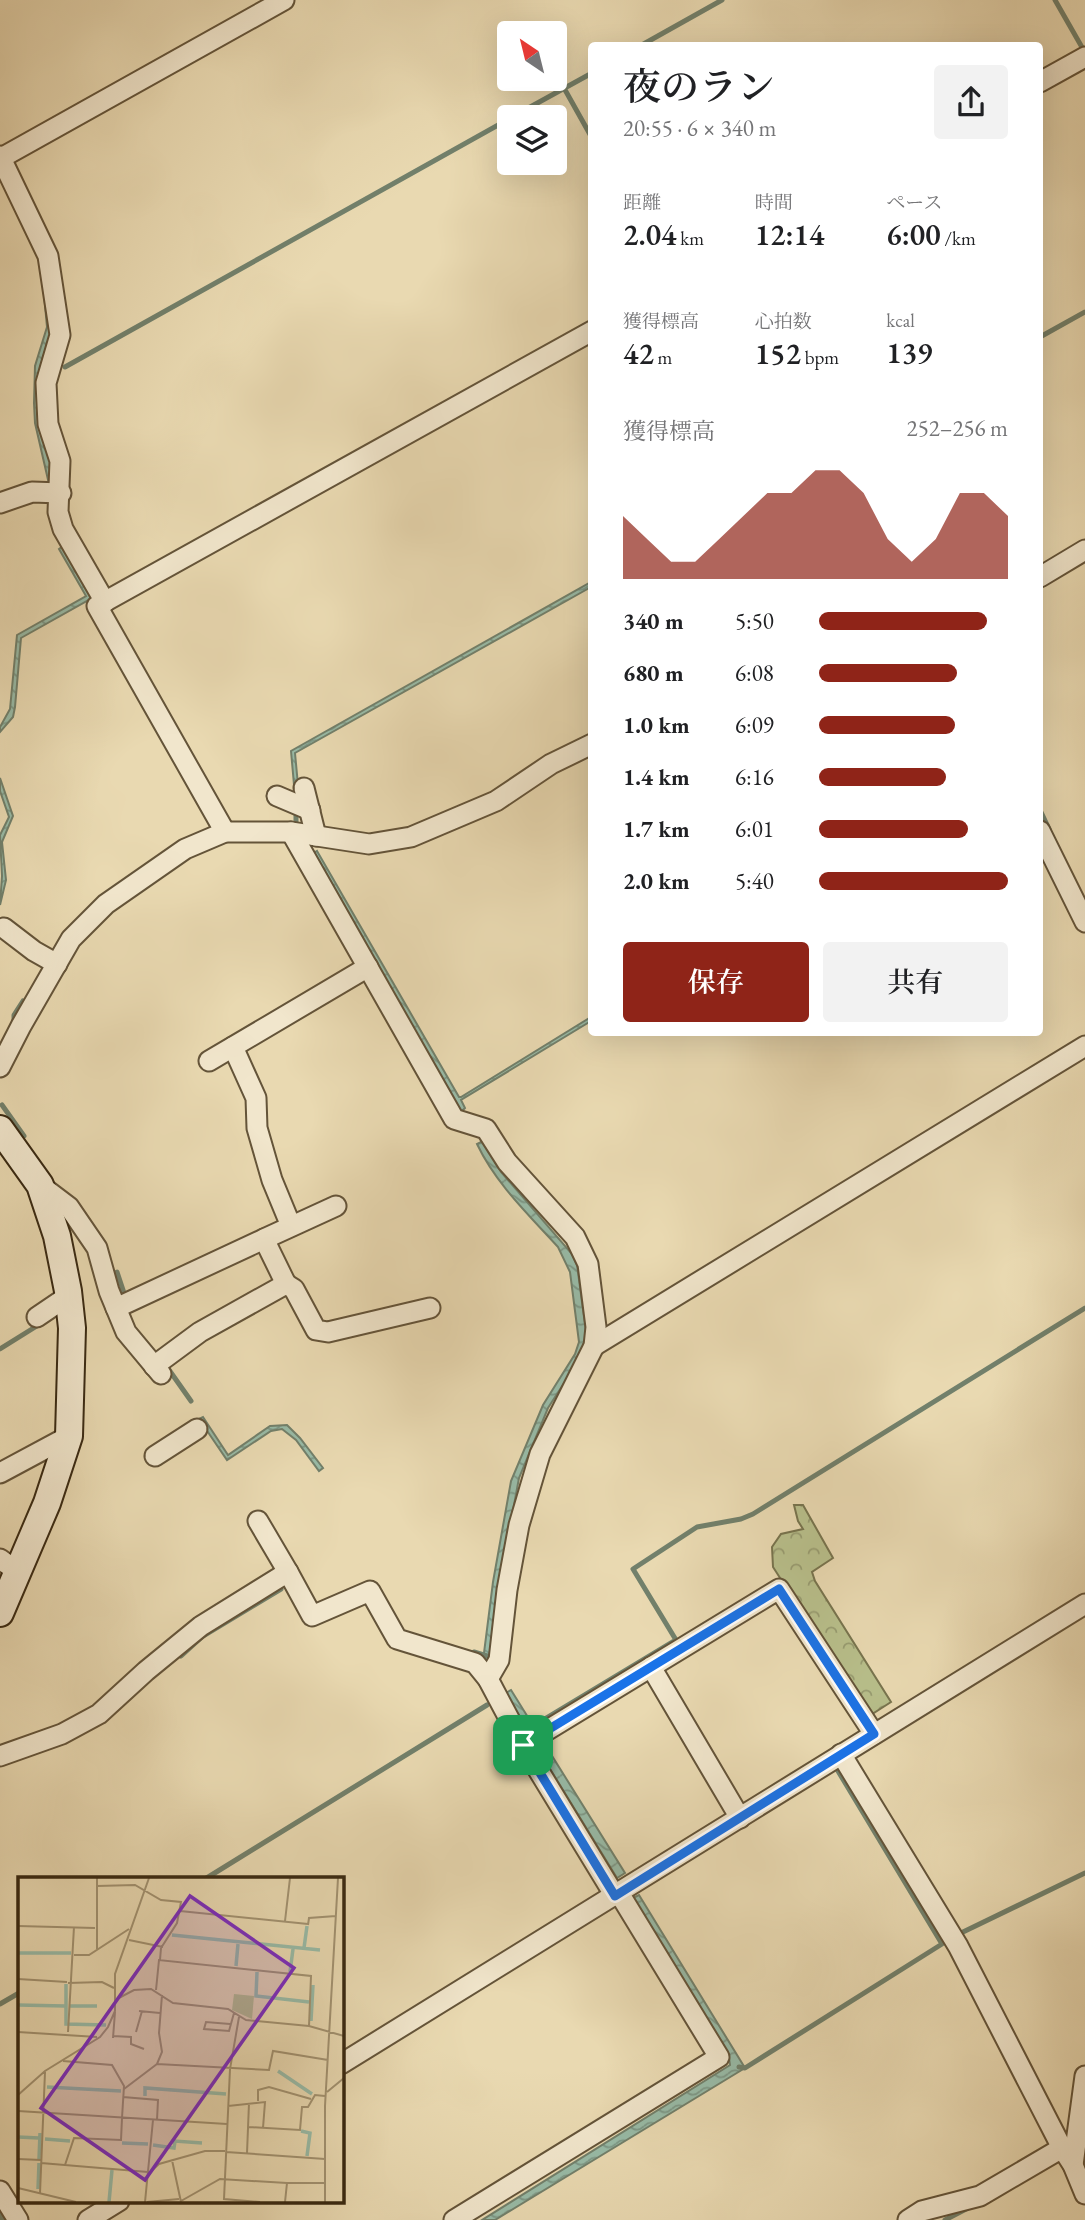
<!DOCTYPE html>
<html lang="ja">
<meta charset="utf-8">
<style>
body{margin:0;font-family:"EB Garamond","Noto Serif JP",serif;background:#f2f2f2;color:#202124;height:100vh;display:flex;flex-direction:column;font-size:26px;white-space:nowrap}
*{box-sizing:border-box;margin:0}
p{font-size:23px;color:#757577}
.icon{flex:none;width:38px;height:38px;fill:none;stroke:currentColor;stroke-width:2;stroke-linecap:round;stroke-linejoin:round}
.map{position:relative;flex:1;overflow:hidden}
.drawer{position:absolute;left:588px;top:42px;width:455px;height:994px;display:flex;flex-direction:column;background:#fff;border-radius:7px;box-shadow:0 7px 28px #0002}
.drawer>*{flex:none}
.needle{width:46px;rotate:325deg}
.buttons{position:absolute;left:497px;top:21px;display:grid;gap:14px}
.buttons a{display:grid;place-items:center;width:70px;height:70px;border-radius:7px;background:#fff;box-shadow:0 7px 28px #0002;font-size:35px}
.pin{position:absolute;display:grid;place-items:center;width:60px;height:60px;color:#fff;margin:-30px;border-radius:14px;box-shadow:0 4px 10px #0006}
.round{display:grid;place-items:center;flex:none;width:74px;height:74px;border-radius:7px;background:#f2f2f2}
.headline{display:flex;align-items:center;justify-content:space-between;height:119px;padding:0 35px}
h1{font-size:38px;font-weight:600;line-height:52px}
.figures{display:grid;grid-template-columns:repeat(3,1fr);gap:10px;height:119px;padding:7px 35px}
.figures div{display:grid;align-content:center}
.figures b{font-size:30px;font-weight:600}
.figures small{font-size:19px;font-weight:400}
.figures p{font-size:19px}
.chart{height:196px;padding:14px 35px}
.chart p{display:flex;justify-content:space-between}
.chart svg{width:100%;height:126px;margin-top:7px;fill:#8f2418;opacity:.7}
.button{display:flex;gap:14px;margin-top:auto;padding:14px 35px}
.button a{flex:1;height:80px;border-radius:7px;background:#8f2418;color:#fff;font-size:28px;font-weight:600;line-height:80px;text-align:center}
.button a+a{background:#f2f2f2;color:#202124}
ul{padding:0 35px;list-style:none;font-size:23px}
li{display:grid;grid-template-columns:112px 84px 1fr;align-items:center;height:52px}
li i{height:18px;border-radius:9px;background:#8f2418}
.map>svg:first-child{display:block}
</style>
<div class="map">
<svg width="1085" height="2220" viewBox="0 0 1085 2220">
<defs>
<pattern id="forest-crowns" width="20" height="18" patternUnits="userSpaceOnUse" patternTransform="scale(1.75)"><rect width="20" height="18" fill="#b8bf8b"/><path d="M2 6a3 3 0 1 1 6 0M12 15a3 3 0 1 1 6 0" fill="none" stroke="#979b70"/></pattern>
<pattern id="water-waves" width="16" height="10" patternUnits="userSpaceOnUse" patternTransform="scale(1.75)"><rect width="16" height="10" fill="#98bba7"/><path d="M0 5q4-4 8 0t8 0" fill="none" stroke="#7d9887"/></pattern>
</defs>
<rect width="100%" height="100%" fill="#e9d9b1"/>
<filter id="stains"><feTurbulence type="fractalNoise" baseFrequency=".00286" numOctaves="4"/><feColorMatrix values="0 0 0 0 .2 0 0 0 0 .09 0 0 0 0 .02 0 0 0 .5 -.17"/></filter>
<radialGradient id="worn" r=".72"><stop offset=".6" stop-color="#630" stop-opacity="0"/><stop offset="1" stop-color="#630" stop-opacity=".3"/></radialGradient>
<!-- forest -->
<polygon fill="url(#forest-crowns)" stroke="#78744e" stroke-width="2" points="794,1505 803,1505 833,1558 812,1572 815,1581 891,1702 869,1716 773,1567 772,1547 781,1534 803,1529 798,1521"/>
<!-- water -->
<g fill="url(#water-waves)" stroke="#72806b" stroke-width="2">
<path d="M47,293C49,304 54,320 51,331C47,347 40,362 38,379C36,414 50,448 53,482L49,484L35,423L34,403L35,366L47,327L44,294Z"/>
<polygon points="63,546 92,598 21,638 15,707 13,717 0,732 0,727 10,709 17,635 86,596 59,549"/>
<polygon points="591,582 591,587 295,753 299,796 295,796 291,751"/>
<polygon points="0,778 13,816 2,842 6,880 0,905 2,876 0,835 9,817 0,791"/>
<polygon points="317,851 459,1097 461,1097 591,1017 591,1021 461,1100 465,1108 461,1112 312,854"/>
<path d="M483,1141L501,1172L572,1254L577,1265L587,1339L579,1360L548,1408L519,1478L498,1591L490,1654L492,1657L485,1662L482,1656L484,1653L493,1582L511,1481L543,1405L575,1354L579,1342L570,1272L558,1247C529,1215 496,1184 477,1144Z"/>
<polygon points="203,1417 228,1455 270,1426 287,1425 300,1438 323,1468 319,1471 296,1440 282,1429 271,1431 227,1460 199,1419"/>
<polygon points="511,1690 625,1873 617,1878 504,1694"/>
<polygon points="639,1895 745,2068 495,2220 482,2220 730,2065 729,2058 631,1899"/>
</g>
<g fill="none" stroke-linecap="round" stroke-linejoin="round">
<!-- stream -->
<g stroke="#72806b" stroke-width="5">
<polyline points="1055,0 1083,49"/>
<polyline points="640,46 722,0"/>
<polyline points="564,88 592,138"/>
<polyline points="512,117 592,73"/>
<polyline points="1040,337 1085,312"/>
<polyline points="65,367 509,119"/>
<polyline points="1040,810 1049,829"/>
<polyline points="296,815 296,824"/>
<polyline points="14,1020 14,1015 23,1001"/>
<polyline points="2,1105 24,1136"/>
<polyline points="117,1272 125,1296"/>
<polyline points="0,1349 40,1324"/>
<polyline points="167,1367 191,1401"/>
<polyline points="474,1652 487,1656"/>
<polyline points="181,1656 203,1636 281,1589"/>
<polyline points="530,1728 676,1640 633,1569 697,1527 741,1519 753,1514 1085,1308"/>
<polyline points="205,1879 487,1705"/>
<polyline points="963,1932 1085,1873"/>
<polyline points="0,2004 19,1993"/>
<polyline points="739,2067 745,2068 942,1944 838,1771"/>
<polyline points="0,2215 3,2220"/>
<polyline points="945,2220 968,2208"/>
</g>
<defs>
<g id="minor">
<polyline points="1040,82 1085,57"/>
<polyline points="0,156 48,256 60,335 46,383 48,424 60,461 58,512 63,529 105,602"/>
<polyline points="1,158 284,0"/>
<polyline points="0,503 32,492 61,493"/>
<polyline points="1040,577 1085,550"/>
<polyline points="304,788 316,836"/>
<polyline points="277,796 310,810"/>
<polyline points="1040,831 1085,922"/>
<polyline points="225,832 97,606 592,331"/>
<polyline points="291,832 454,1119 486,1129 507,1162 575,1237 588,1264 596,1327 594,1346 540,1454 519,1525 507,1590 499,1660 488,1679"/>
<polyline points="4,928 34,951 57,964"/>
<polyline points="233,1047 256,1098 257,1128 272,1180 291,1226"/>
<polyline points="209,1061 368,967"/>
<polyline points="0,1067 21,1026 71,939 106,904 185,849 225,832 291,832 369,844 411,837 496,801 551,764 592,744"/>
<polyline points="40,1185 69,1207 97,1248 109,1291 126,1332 161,1374"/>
<polyline points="286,1284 264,1239 336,1206"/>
<polyline points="116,1308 264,1239"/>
<polyline points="37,1317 68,1296"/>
<polyline points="594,1346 1085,1046"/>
<polyline points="154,1366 200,1332 286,1284 294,1289 316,1330 328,1332 430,1308"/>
<polyline points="155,1456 197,1429"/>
<polyline points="0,1473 69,1436"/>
<polyline points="258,1521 288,1572"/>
<polyline points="0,1559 18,1572"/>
<polyline points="651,1667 740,1818"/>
<polyline points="523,1745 779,1589 874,1734"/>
<polyline points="841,1754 958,1946 1062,2148 1073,2165 1085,2194"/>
<polyline points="0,1756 62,1734 99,1714 146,1671 201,1626 288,1572 312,1616 370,1591 397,1639 475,1663 488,1679 523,1745 615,1896"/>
<polyline points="341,2064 1085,1604"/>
<polyline points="1073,2165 1085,2076"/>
<polyline points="0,2191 18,2220"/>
<polyline points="88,2220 119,2201"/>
<polyline points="454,2220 719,2057 619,1893"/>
<polyline points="908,2220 922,2211 980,2196 1062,2148"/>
</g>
<polyline id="secondary" points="0,1129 40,1185 57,1236 68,1291 72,1328 69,1436 47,1503 0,1613"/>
</defs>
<!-- minor casing -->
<use href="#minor" stroke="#645439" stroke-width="23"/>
<!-- secondary casing -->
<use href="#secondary" stroke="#382811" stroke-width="30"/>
<!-- minor -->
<use href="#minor" stroke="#f1e6cc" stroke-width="19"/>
<!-- secondary -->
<use href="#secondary" stroke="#f1e6cc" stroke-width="26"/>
</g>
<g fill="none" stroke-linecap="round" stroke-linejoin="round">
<defs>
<polygon id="route" points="779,1589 874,1734 615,1896 523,1745"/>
</defs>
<!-- route casing -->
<use href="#route" stroke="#fff" stroke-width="14"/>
<!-- route -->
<use href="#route" stroke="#1a73e8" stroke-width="9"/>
</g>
<!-- overview -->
<g transform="translate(18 1877)">
<rect width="326" height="326" fill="#e9d9b1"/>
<path d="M216,117L236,119L234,142L214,133Z" fill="#b8bf8b"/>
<path fill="none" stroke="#98bba7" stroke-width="3.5" d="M154,58L302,73M286,71L289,49M0,76H53M218,89L220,67M239,95L238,119L291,125M272,95L275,72M48,107V147L88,148M0,128L47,129M52,129H79M293,144L295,108M260,194L294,217M29,210L103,214M127,219V211L208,217M283,254L292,256L289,279M0,260L21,261M27,262L52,264M104,266L130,267M135,268L156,271L157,264L184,266M21,282L22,256M20,312L21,286M91,325L94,293"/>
<path fill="none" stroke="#a29271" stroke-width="2" d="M79,1V72M79,9L117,8L143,23L163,25L159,46L143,71L142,83M162,34L290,47M267,44L272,1M290,48L291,41L318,39M0,49L77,51M111,63L145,70M56,78H71L111,52M0,102L49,105M50,106L84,105L96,111M138,113L141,83L293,99L291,149M97,123L116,113L133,112L155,126L210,132L228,143L291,149L326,159M121,134L142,136M221,140L212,192L206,322L242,325M212,147L188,145L186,152L211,154L216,136M0,155L79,160M50,155L56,50M118,155L124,134M95,159L113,160V167L126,172M95,161L97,135M45,184L94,188L106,209L104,241M139,187L144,175L141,156L144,118M106,212L139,187L251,193L255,174L310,183M309,215L326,201M0,218L27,194L82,160L90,150L97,134V97L131,1M105,220L140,223L139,243M240,224V213L251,210L293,222M210,229L247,225L245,251M0,234L209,247M231,250L282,253L284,230H290L297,218L307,219M208,275L307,282M229,276L231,226M0,282L23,283M154,283L163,325M23,286L130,295M47,288L56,261L103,263L104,241M130,297L141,287L187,274H207M0,311L58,325M22,316L27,195M163,324L202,302L269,306M127,325L135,243M129,325L161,322M267,325L269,306H307M307,325V229L320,1"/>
<path fill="#7b2cbf" fill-opacity="0.15" stroke="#7b2cbf" stroke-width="3.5" d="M172,19L276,91L127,303L23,231Z"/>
<rect width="326" height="326" fill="none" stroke="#382811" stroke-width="3.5"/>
</g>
<rect width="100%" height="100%" filter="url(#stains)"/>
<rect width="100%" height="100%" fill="url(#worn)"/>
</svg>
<div class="buttons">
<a><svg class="needle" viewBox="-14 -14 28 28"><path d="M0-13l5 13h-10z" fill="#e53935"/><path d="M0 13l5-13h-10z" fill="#757577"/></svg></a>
<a><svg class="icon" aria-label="layers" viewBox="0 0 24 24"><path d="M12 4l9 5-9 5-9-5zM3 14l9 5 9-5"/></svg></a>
</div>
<div class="pin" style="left:523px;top:1745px;background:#1e9e55"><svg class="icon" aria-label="arrive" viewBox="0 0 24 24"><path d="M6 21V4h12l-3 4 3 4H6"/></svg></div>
<section class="drawer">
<div class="headline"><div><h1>夜のラン</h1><p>20:55 · 6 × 340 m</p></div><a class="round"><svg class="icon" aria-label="share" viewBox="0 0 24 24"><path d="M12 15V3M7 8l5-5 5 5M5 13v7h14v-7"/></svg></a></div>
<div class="figures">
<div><p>距離</p><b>2.04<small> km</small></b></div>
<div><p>時間</p><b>12:14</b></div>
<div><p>ペース</p><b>6:00<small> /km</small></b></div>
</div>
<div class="figures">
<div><p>獲得標高</p><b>42<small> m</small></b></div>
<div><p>心拍数</p><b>152<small> bpm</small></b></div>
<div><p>kcal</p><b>139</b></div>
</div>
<div class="chart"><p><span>獲得標高</span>252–256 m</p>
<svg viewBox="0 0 160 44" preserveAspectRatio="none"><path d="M0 44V22L10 30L20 38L30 38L40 30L50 22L60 14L70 14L80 6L90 6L100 14L110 30L120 38L130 30L140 14L150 14L160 22V44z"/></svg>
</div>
<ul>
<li><b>340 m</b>5:50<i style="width:89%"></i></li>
<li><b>680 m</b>6:08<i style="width:73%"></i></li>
<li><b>1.0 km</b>6:09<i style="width:72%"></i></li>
<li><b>1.4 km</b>6:16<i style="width:67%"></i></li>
<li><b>1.7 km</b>6:01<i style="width:79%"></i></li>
<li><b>2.0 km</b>5:40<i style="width:100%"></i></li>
</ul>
<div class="button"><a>保存</a><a>共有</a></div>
</section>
</div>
